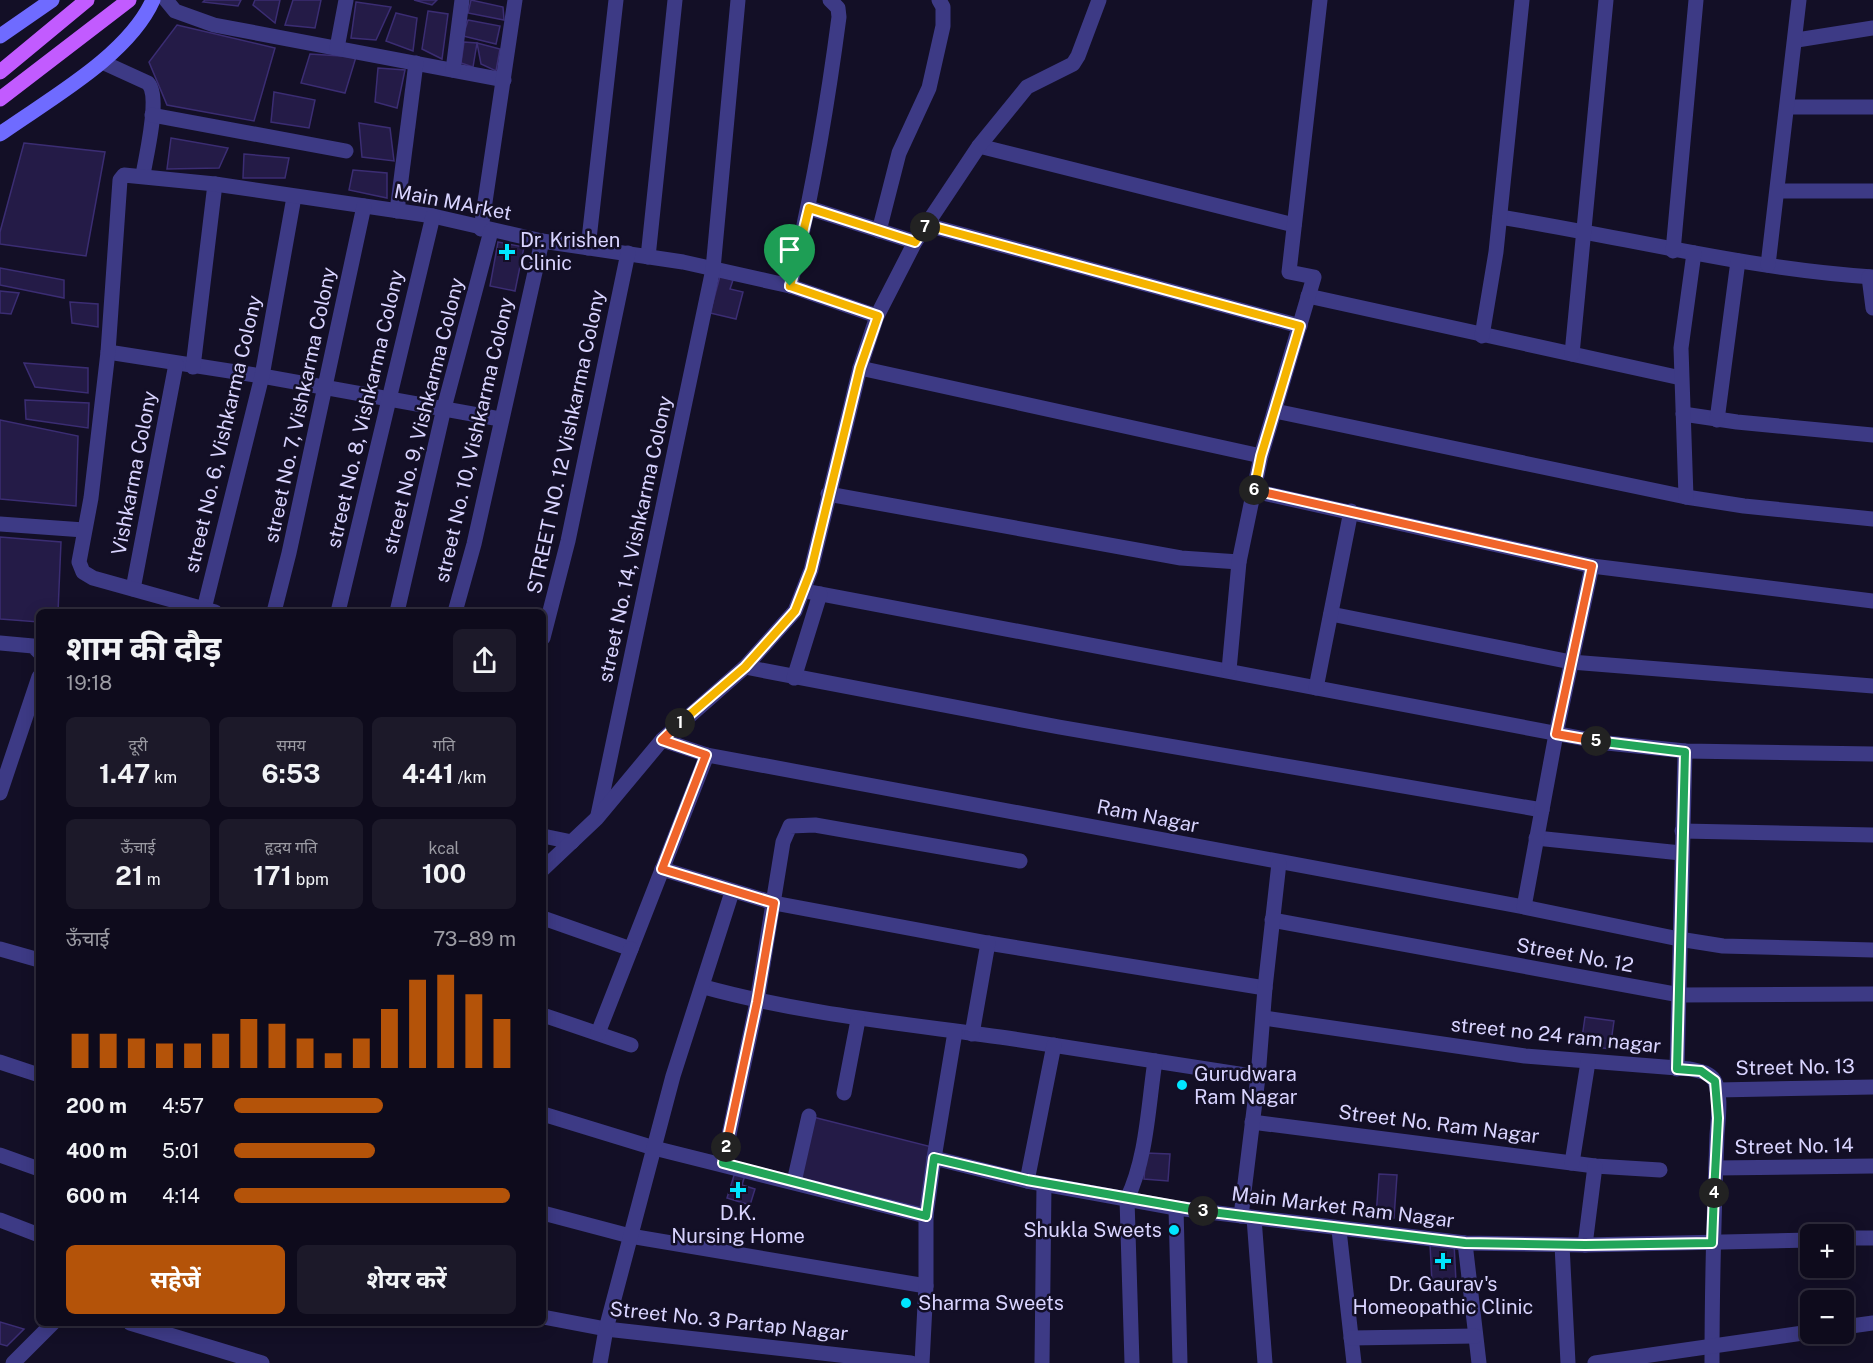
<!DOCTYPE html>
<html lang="hi">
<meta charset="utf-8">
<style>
body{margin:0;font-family:"Public Sans","Noto Sans Devanagari",sans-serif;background:#1c1929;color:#f1f3f6;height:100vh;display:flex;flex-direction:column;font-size:22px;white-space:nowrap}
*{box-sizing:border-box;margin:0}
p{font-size:20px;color:#9b9ba3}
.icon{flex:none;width:33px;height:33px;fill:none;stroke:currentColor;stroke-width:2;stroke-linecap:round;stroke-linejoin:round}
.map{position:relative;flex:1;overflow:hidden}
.details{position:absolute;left:36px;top:609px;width:510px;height:717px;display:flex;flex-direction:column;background:#0e0b1c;border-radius:9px;box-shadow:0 3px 15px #0003,0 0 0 2px #2e2b3b}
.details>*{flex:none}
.controls{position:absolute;left:1800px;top:1224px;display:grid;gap:12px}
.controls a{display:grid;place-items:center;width:54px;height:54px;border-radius:9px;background:#0e0b1c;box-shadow:0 3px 15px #0003,0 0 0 2px #2e2b3b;font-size:30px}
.pin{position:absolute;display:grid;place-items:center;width:51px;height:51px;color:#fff;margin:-62px -26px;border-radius:50% 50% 50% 0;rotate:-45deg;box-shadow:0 0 6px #0007}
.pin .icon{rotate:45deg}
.km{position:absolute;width:30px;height:30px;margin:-15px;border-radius:50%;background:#222;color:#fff;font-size:16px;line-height:30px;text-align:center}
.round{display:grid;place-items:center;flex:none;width:63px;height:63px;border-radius:9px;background:#1c1929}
.summary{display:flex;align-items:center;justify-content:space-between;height:102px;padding:0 30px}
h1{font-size:33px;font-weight:700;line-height:45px}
.metrics{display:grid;grid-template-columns:repeat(3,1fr);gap:9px;height:102px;padding:6px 30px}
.metrics div{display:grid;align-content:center;border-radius:9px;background:#1c1929;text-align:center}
.metrics b{font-size:26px;font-weight:700}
.metrics small{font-size:16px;font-weight:400}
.metrics p{font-size:16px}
.chart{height:168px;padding:12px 30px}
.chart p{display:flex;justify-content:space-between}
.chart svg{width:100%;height:108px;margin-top:6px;stroke:#b45309;stroke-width:6}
.action{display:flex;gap:12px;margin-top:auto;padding:12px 30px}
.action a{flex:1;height:69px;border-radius:9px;background:#b45309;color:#fff;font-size:24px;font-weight:700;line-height:69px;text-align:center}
.action a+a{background:#1c1929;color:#f1f3f6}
ul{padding:0 30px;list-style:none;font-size:20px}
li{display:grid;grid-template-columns:96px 72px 1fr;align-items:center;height:45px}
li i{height:15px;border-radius:8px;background:#b45309}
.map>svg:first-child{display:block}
</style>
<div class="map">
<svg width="1873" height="1363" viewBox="0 0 1873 1363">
<rect width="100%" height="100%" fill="#130f26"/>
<!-- building -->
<g fill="#241b47" stroke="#3b2d73" stroke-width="1.5">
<polygon points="205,0 241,0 238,6 203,2"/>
<polygon points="255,0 280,0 275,23 253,5"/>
<polygon points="293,0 321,0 315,28 285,25"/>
<polygon points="414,0 437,0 432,5"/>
<polygon points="471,0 503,7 504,20 468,13"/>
<polygon points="356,2 391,7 376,40 351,38"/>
<polygon points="428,11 448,14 442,59 422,49"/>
<polygon points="396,13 417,18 413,51 386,41"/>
<polygon points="468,20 500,26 496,44 463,36"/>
<polygon points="177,25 275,48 254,121 167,105 149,62"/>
<polygon points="464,42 477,43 473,67 461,63"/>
<polygon points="477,43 500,49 496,71 481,64"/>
<polygon points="310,54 356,57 345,93 301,83"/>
<polygon points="378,68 405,70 397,108 375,102"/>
<polygon points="274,92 315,100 309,128 271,122"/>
<polygon points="359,123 390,128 394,161 362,157"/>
<polygon points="171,138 228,148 219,168 167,169"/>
<polygon points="24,143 105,152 86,256 0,244 0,232"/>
<polygon points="244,154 289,158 285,178 243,178"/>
<polygon points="353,170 387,173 387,198 349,190"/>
<polygon points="498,242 524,247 515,291 490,286"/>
<polygon points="0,268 64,280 64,298 0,285"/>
<polygon points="720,276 733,280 730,289 743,292 736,319 710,313"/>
<polygon points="0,291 19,293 11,314 0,313"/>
<polygon points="70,302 98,304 98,327 72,323"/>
<polygon points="24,363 88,368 88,393 35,387"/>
<polygon points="25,400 89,403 88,428 26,419"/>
<polygon points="0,420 78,436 76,506 0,499"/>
<polygon points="0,537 61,542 58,612 39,612 39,622 0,619"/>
<polygon points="1585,1017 1614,1021 1610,1049 1581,1045"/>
<polygon points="809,1116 932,1147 926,1216 800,1179"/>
<polygon points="1146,1153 1170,1154 1168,1181 1144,1179"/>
<polygon points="736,1169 746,1172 742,1185 755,1189 750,1205 727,1198"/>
<polygon points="1379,1174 1397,1175 1394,1218 1376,1217"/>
<polygon points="1454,1243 1456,1282 1432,1282 1430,1244"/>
<polygon points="0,1322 24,1329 7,1346 0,1344"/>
</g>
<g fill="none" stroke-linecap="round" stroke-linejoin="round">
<!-- street -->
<g stroke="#3d3a85" stroke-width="15">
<polyline points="166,0 175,11 214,25 504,80"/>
<polyline points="1797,40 1873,28"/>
<polyline points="337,48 346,0"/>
<path d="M102,62L148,83C161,97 146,155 143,175"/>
<polyline points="453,70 462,0"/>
<polyline points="1787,107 1873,107"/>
<polyline points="152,115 346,151"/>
<polyline points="979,146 1294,225"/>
<polyline points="1778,191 1873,191"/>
<polyline points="809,208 915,242"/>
<polyline points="397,211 416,63"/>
<path d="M1500,217C1625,237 1747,269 1873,277"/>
<polyline points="927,225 1300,326"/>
<polyline points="481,229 515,0"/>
<polyline points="879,231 899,153 929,88 943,26 943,7 939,0"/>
<polyline points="588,248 616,0"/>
<polyline points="1673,251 1696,0"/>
<polyline points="648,257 675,0"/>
<polyline points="1768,265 1799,0"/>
<polyline points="1869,277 1873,308"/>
<path d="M790,286C812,197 827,108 839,17L838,8L830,0"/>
<polyline points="1308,296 1681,378"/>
<polyline points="1482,336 1496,252 1522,0"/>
<polyline points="108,352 262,376 500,419"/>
<polyline points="1572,354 1606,0"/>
<polyline points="193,367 215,184"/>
<polyline points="860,368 1261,456"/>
<polyline points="1275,411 1686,497 1744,506 1873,519"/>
<polyline points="1683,414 1737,422 1873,435"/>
<polyline points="1717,420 1738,261"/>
<polyline points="1254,491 1592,566 1873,601"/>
<polyline points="828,494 1181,558 1239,562"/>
<polyline points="1686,497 1681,348 1694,253"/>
<polyline points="0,524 84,530"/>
<polyline points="133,589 176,364"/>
<polyline points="805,591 1607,743 1685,751 1873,754"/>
<polyline points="204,609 262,376 294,197"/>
<polyline points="215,612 93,578 83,572 79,562 91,498 108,352 120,180 124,175 215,184 433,216 542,241 683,262 790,286 877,316"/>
<polyline points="274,612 289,553 364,206"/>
<polyline points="338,612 433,216"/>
<polyline points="397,612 444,408 491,231"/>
<polyline points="455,612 474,544 542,241"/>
<polyline points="1331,614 1571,662 1873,686"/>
<polyline points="543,638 568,541 628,253"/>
<polyline points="0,643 33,646 39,652"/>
<polyline points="745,667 1059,727 1542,810"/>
<polyline points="1229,670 1239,562 1261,456 1314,277 1289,272 1320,0"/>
<polyline points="794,678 820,594"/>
<polyline points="1316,688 1351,511"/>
<polyline points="662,740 707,755 1524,907 1679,939 1723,946 1873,950"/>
<polyline points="0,793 39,677"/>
<polyline points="598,815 713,269 738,0"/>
<polyline points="1682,831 1873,835"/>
<polyline points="543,836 572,842"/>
<polyline points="1536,838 1681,853"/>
<polyline points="543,869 597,818 662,740 745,667 795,611 811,570 860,368 877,316 915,242 979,146 1027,87 1073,64 1078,56 1099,0"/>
<polyline points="662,869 774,903 988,943 1265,988"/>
<polyline points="1524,907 1556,734 1592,566"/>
<polyline points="543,918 631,949 707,755"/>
<polyline points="1272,920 1680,995 1873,994"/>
<polyline points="0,949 39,960"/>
<path d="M704,987C806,1015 910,1024 1014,1039C1096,1051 1177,1064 1258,1077"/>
<polyline points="543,1015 631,1045"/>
<path d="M1264,1018L1525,1056L1690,1069C1699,1071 1709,1072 1714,1080C1722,1093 1718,1120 1717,1135C1714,1211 1712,1287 1712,1363"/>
<polyline points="598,1033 631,949"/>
<polyline points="972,1034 988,943"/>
<polyline points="0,1062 39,1075"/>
<polyline points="1677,1069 1685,751"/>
<polyline points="1717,1090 1873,1087"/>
<polyline points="844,1093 858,1020"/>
<polyline points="543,1114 654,1148 926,1216"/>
<polyline points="1252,1122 1595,1166 1660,1170"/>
<polyline points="0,1155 39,1169"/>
<polyline points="934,1158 955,1032"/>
<polyline points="723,1163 757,1002 783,842 790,826 815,825 1020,861"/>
<polyline points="1572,1163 1588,1062"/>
<polyline points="1716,1168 1873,1166"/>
<polyline points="1027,1181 1054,1045"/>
<polyline points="794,1182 809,1116"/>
<polyline points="1176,1208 1180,1363"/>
<polyline points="543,1213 630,1236 926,1286"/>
<polyline points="1241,1216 1258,1077 1265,988 1279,863"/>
<polyline points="1254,1218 1265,1363"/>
<polyline points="0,1220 39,1235"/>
<polyline points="1339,1230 1354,1363"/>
<polyline points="1844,1238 1873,1238"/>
<polyline points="1465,1243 1479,1363"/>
<polyline points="1562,1245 1568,1363"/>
<polyline points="1585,1245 1595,1166"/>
<polyline points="543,1317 606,1329 911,1363"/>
<polyline points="130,1323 262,1363"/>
<polyline points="1844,1327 1873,1323"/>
<polyline points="1351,1338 1475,1336"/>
<polyline points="13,1363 53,1323"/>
<polyline points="600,1363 606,1329 673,1076 732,892"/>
<polyline points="922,1363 926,1286 926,1216 934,1158 1027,1181 1176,1208 1465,1243 1585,1245 1810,1240"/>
<polyline points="1042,1363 1044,1184"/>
<path d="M1132,1363L1127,1199C1147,1157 1148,1107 1155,1061"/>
<polyline points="1595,1363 1810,1332"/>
</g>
<!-- secondary -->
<g stroke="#6f6bff" stroke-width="15">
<polyline points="0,36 52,0"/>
<path d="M0,134C49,99 128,56 153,0"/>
</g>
<!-- primary -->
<g stroke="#c25bff" stroke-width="15">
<polyline points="0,72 87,0"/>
<polyline points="0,99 129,0"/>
</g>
</g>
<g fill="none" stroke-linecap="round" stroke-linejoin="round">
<defs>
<polyline id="split-1" points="680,723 745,667 795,611 811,570 860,368 878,316 790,286"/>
<polyline id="split-2" points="680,723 662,740 706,755 662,869 774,903 757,1002 726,1147"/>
<polyline id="split-3" points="726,1147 723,1163 926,1216 934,1158 1027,1180 1203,1211"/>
<polyline id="split-4" points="1203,1211 1465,1243 1585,1245 1712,1243 1714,1193"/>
<polyline id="split-5" points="1596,741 1685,752 1677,1069 1701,1071 1715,1081 1718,1118 1714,1193"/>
<polyline id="split-6" points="1254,490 1592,566 1556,734 1596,741"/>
<polyline id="split-7" points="925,227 927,225 1300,326 1261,456 1254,490"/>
<polyline id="split-8" points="790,286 809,208 915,242 925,227"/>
</defs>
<!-- split-1 casing -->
<use href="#split-1" stroke="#fff" stroke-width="12"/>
<!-- split-2 casing -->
<use href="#split-2" stroke="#fff" stroke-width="12"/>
<!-- split-3 casing -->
<use href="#split-3" stroke="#fff" stroke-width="12"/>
<!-- split-4 casing -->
<use href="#split-4" stroke="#fff" stroke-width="12"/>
<!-- split-5 casing -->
<use href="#split-5" stroke="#fff" stroke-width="12"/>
<!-- split-6 casing -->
<use href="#split-6" stroke="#fff" stroke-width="12"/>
<!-- split-7 casing -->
<use href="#split-7" stroke="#fff" stroke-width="12"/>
<!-- split-8 casing -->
<use href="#split-8" stroke="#fff" stroke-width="12"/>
<!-- split-1 -->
<use href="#split-1" stroke="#f5b400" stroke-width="8"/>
<!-- split-2 -->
<use href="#split-2" stroke="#f0652b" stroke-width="8"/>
<!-- split-3 -->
<use href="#split-3" stroke="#22a559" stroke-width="8"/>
<!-- split-4 -->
<use href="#split-4" stroke="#22a559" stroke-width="8"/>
<!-- split-5 -->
<use href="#split-5" stroke="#22a559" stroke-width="8"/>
<!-- split-6 -->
<use href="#split-6" stroke="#f0652b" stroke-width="8"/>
<!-- split-7 -->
<use href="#split-7" stroke="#f5b400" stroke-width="8"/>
<!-- split-8 -->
<use href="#split-8" stroke="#f5b400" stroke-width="8"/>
</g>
<!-- markers -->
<g fill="#00e5ff" stroke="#130f26" stroke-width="2">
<path d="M504 243h6v6h6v6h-6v6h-6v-6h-6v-6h6z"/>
<circle cx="1182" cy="1085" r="6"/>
<path d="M735 1181h6v6h6v6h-6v6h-6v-6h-6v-6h6z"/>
<circle cx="1174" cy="1230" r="6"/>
<path d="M1440 1252h6v6h6v6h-6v6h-6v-6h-6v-6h6z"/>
<circle cx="906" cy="1303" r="6"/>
</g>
<g text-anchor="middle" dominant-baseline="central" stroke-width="5" stroke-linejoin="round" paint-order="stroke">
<!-- street labels -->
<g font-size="20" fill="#d9d4ff" stroke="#130f26">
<text transform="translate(453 202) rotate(11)">Main MArket</text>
<text transform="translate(300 405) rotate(-78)">street No. 7, Vishkarma Colony</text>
<text transform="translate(365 409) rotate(-77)">street No. 8, Vishkarma Colony</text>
<text transform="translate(423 416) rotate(-76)">street No. 9, Vishkarma Colony</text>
<text transform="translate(223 434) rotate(-77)">street No. 6, Vishkarma Colony</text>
<text transform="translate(474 440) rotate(-77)">street No. 10, Vishkarma Colony</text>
<text transform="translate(566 442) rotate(-78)">STREET NO. 12 Vishkarma Colony</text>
<text transform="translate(134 473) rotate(-79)">Vishkarma Colony</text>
<text transform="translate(635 539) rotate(-78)">street No. 14, Vishkarma Colony</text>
<text transform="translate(1148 816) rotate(11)">Ram Nagar</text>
<text transform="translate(1575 955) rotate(10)">Street No. 12</text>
<text transform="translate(1556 1035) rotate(6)">street no 24 ram nagar</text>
<text transform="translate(1795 1067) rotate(-1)">Street No. 13</text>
<text transform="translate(1439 1124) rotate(7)">Street No. Ram Nagar</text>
<text transform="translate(1794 1146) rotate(-1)">Street No. 14</text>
<text transform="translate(1343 1207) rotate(7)">Main Market Ram Nagar</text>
<text transform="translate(729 1321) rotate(6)">Street No. 3 Partap Nagar</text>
</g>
<!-- poi labels -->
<g font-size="20" fill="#d9d4ff" stroke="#130f26" text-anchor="start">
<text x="520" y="240">Dr. Krishen<tspan x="520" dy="23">Clinic</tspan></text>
<text x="1194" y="1074">Gurudwara<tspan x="1194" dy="23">Ram Nagar</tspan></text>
<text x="738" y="1213" text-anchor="middle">D.K.<tspan x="738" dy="23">Nursing Home</tspan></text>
<text x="1162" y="1230" text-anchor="end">Shukla Sweets</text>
<text x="1443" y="1284" text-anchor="middle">Dr. Gaurav's<tspan x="1443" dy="23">Homeopathic Clinic</tspan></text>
<text x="918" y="1303">Sharma Sweets</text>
</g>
</g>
</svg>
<div class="controls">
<a>+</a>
<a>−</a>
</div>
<div class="pin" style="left:790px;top:286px;background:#1e9e55"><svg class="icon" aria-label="arrive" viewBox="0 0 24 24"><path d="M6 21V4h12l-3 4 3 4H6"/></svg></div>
<b class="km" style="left:680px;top:723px">1</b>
<b class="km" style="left:726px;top:1147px">2</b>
<b class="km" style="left:1203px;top:1211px">3</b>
<b class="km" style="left:1714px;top:1193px">4</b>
<b class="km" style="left:1596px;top:741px">5</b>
<b class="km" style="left:1254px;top:490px">6</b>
<b class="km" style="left:925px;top:227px">7</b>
<section class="details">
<div class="summary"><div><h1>शाम की दौड़</h1><p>19:18</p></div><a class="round"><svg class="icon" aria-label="share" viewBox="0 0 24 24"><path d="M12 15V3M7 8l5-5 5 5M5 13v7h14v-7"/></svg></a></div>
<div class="metrics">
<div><p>दूरी</p><b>1.47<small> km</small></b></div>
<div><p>समय</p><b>6:53</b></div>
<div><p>गति</p><b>4:41<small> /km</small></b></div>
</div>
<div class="metrics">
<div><p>ऊँचाई</p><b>21<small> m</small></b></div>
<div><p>हृदय गति</p><b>171<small> bpm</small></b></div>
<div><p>kcal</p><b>100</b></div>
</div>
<div class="chart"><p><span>ऊँचाई</span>73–89 m</p>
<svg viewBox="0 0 160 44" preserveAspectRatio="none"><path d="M5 44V30M15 44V30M25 44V32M35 44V34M45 44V34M55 44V30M65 44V24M75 44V26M85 44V32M95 44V38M105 44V32M115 44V20M125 44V8M135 44V6M145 44V14M155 44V24"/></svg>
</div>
<ul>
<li><b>200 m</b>4:57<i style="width:53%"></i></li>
<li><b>400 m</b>5:01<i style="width:50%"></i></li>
<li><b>600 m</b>4:14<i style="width:98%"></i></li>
</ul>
<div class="action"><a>सहेजें</a><a>शेयर करें</a></div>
</section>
</div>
